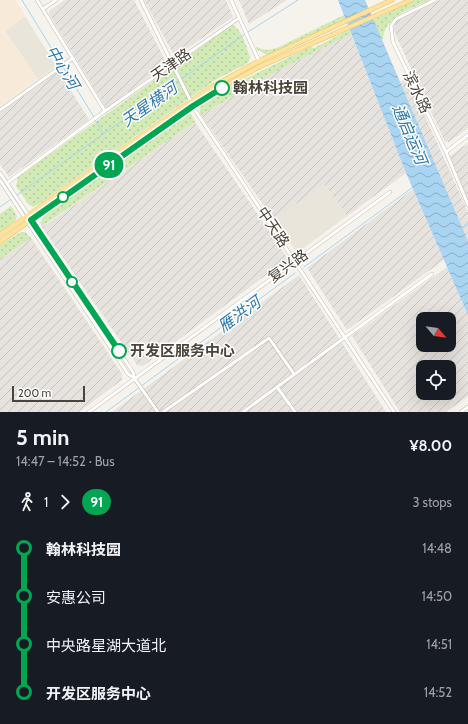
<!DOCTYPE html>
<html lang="en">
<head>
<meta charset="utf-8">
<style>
	body { margin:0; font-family:Cabin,"Noto Sans SC",sans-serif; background:#20242c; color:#f1f3f6; height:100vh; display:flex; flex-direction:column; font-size:15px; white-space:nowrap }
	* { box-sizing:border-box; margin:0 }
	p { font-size:13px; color:#9ea1a6 }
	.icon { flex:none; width:22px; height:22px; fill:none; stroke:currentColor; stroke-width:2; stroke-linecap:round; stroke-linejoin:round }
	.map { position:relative; height:412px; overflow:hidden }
	.details { display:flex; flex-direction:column; background:#171b24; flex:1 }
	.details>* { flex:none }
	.badge { padding:0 8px; border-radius:13px; font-size:14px; line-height:26px }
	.needle { width:26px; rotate:119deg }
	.fabs { position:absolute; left:416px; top:312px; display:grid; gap:8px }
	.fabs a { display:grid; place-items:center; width:40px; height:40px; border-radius:8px; background:#171b24; box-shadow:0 4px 16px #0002; font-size:20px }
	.scale { position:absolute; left:12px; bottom:10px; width:73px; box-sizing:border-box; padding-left:4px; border:2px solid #4b4439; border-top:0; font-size:11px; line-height:14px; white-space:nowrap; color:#4b4439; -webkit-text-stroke:3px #fff; paint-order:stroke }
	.map>.badge { position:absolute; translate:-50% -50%; box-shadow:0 0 0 2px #fff }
	.legs { display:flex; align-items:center; gap:6px; height:44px; padding:0 16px; font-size:13px }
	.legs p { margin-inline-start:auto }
	.headline { display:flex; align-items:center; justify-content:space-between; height:68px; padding:0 16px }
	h1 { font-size:22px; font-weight:800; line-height:30px }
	ul { padding:0 16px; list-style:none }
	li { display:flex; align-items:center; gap:14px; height:48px; font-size:15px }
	li i { display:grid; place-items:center; width:6px; height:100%; margin:0 5px; background:currentColor }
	li i::after { content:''; width:10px; height:10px; margin:-5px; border:3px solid; border-radius:50%; background:#171b24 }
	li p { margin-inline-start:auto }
	li:first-child i { background:linear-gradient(#0000 50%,currentColor 0) }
	li:last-child i { background:linear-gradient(currentColor 50%,#0000 0) }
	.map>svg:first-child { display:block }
</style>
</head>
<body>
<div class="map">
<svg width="468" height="412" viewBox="0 0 468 412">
	<defs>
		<pattern id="industrial-furrows" width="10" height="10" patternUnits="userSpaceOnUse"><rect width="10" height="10" fill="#e6e2dd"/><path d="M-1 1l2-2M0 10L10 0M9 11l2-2" fill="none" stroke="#c7c3be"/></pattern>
		<pattern id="grass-dots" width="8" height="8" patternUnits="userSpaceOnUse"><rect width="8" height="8" fill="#d2eab5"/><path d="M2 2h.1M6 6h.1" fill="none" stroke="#b6ca9c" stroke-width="1.8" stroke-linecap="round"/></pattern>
		<pattern id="water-waves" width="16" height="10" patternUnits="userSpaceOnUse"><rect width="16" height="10" fill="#a9d4f2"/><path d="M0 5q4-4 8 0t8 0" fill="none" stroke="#8caec5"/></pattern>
	</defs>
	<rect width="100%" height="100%" fill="#f6f3ec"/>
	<g fill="#eae5da">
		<polygon points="25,16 56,66 38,79 5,31"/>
		<polygon points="325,185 347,216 297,253 273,219"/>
	</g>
	<polygon fill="#f7ead8" points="0,0 16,0 25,16 5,32 38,79 0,106"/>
	<g fill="url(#industrial-furrows)" fill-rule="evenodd">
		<polygon points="65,0 134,0 166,62 165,65 106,108 49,14 49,11"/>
		<polygon points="144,0 226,0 233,17 175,57"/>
		<polygon points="239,0 287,0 249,24"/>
		<polygon points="440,0 468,0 468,128 449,142 445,142 393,29 397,21"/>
		<polygon points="351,34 406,173 347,216 325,185 273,219 201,115 271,74"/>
		<polygon points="59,71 89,120 9,177 0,164 0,113"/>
		<polygon points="408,78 468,212 468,241 400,82"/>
		<polygon points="195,122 288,259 143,366 137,365 42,227"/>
		<polygon points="468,143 468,201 450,156"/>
		<polygon points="413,189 444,260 347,330 307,268"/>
		<polygon points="31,238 122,374 122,380 79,412 0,412 0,259"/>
		<path d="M447 267 468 315V396L446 412H400L352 336ZM423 319H449V345H423ZM423 367H449V393H423Z"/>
		<polygon points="299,275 386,412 112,412"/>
	</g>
	<g fill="url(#grass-dots)">
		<path d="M415 0H429C407 12 386 13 382 42L373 20Z"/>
		<polygon points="344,15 346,19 267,55 256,49 256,47 266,50 277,48"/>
		<path d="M232 25C242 28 247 49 250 57L248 63 217 79 39 204 33 207 28 204 16 186 18 177Z"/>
		<path d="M349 30 351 34 271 74 201 115C194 102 216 94 225 89L226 90 237 83 310 47 314 48Z"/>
		<polygon points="186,114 191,114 195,122 42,226 40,223 45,214"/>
		<polygon points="11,206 17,216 16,220 0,233 0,214"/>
		<polygon points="21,232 25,232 31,238 0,259 0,245"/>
	</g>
	<polygon fill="url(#water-waves)" points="338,0 365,0 468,241 468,315 406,173"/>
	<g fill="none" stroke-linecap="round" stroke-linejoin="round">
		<g stroke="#a9d4f2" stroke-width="1">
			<polyline points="22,0 61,64"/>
			<polyline points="248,32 298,0"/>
			<polyline points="63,67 94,117"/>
			<polyline points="95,120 103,133"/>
			<polyline points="0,207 245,34"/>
			<polyline points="462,229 468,224"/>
			<polyline points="304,267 413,187"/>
			<polyline points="106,412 295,273"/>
		</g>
		<g stroke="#c2bbae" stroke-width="4">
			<g id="minor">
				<polyline points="37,0 105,111"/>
				<polyline points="141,0 195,110 394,412"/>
				<polyline points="231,0 259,61"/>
				<polyline points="435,0 396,19 391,26 393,42 446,152 468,205"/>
				<polyline points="43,9 56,0"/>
				<polyline points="0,110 73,58"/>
				<polyline points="446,152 468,135"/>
				<polyline points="0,173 133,372 134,378"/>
				<polyline points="0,180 128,374 134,378 158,412"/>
				<polyline points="7,183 105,111 239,18"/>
				<polyline points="277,387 295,412"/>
				<polyline points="89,412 390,192"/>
				<polyline points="163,412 269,338 294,374"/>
				<polyline points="243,412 432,274"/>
				<polyline points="461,412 468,407"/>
			</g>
		</g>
		<g stroke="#e6c16a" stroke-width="5">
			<g id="major">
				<polyline points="0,235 210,88 259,61 392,0"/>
				<path d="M0 242C85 182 168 115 261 66L411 0"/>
			</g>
		</g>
		<use href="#minor" stroke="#fff" stroke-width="3"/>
		<use href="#major" stroke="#ffe39c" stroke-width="4"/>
	</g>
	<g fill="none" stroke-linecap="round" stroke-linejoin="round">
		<g stroke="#fff" stroke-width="9">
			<polyline id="line-1" points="119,351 31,220 193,106 222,88"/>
		</g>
		<use href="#line-1" stroke="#00a651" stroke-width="6"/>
	</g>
	<g fill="#fff" stroke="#00a651" stroke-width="2">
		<circle cx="222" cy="88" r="7"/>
		<circle cx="63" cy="197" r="5"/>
		<circle cx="72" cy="282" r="5"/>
		<circle cx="119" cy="351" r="7"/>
	</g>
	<g text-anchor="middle" stroke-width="3" stroke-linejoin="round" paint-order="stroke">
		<g font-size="15" fill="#4b4439" stroke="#fff">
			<text transform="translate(171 65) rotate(-35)" y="5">天津路</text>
			<text transform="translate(417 92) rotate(64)" y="5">滨水路</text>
			<text transform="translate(273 227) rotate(56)" y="5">中天路</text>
			<text transform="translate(288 266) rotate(-36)" y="5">复兴路</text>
		</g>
		<g font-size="15" font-weight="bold" fill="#4b4439" stroke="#fff" text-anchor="start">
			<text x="233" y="93">翰林科技园</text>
			<text x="130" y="356">开发区服务中心</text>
		</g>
		<g font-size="16" font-style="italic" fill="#2e7ab2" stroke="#fff">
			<text transform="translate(63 67) rotate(59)" y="6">中心河</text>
			<text transform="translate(149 104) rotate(-35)" y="6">天星横河</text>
			<text transform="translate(410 134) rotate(67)" y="6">通启运河</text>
			<text transform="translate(239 314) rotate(-36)" y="6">雁洪河</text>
		</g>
	</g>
</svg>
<div class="fabs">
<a><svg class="needle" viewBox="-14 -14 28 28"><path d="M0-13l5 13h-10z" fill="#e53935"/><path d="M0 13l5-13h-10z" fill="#9ea1a6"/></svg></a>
<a><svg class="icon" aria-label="locate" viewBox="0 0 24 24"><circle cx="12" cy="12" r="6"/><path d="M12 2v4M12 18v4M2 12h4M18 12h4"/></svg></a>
</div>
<div class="scale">200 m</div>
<b class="badge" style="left:109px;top:165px;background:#00a651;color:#fff">91</b>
</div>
<section class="details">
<div class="headline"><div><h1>5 min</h1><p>14:47 – 14:52 · Bus</p></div><b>¥8.00</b></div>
<div class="legs"><svg class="icon" aria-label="walk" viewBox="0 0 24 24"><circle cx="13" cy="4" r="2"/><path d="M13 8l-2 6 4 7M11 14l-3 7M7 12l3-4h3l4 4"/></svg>1<svg class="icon" aria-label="forward" viewBox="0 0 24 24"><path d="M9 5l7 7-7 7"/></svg><b class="badge" style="background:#00a651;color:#fff">91</b><p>3 stops</p></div>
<ul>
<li><i style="color:#00a651"></i><b>翰林科技园</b><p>14:48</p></li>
<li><i style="color:#00a651"></i><span>安惠公司</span><p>14:50</p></li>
<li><i style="color:#00a651"></i><span>中央路星湖大道北</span><p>14:51</p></li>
<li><i style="color:#00a651"></i><b>开发区服务中心</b><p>14:52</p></li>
</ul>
</section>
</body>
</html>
